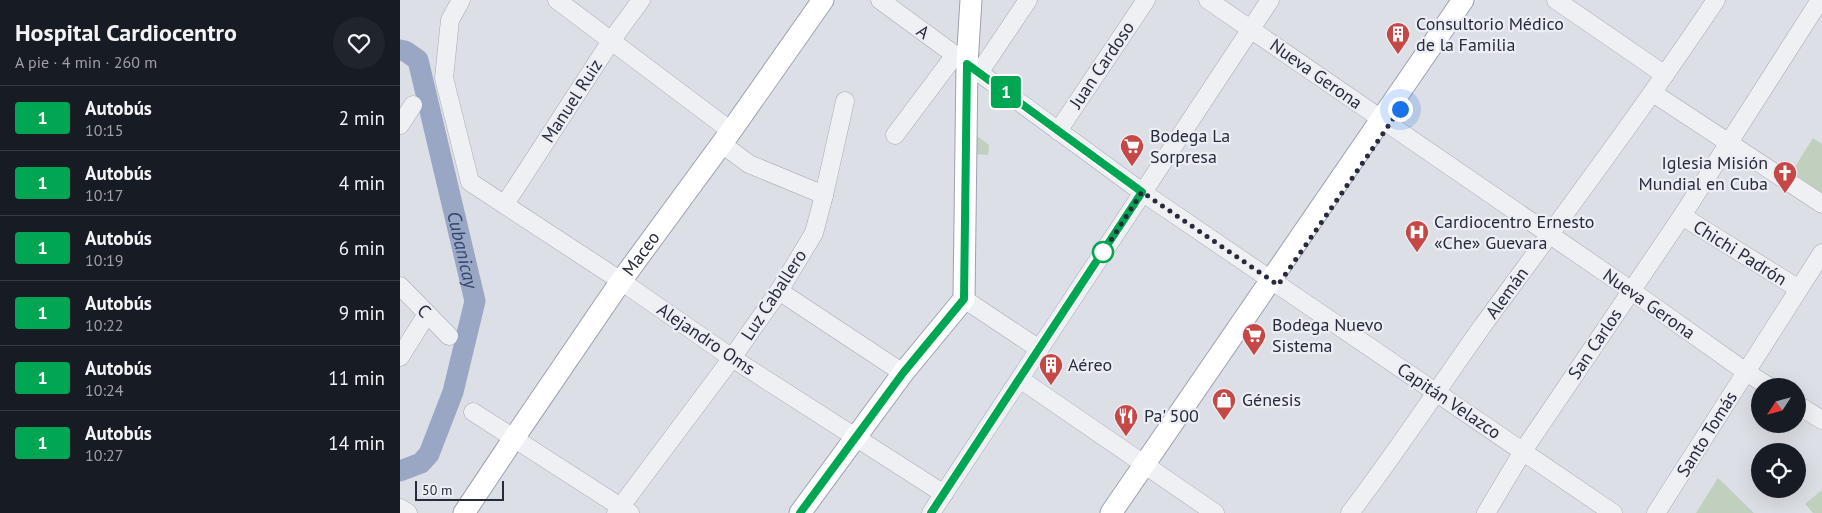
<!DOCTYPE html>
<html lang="es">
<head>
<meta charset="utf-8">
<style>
	body { margin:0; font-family:"PT Sans",sans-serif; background:#20242c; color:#f1f3f6; height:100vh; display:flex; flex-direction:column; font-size:19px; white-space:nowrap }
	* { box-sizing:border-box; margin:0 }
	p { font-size:16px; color:#9ea1a6 }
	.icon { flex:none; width:28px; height:28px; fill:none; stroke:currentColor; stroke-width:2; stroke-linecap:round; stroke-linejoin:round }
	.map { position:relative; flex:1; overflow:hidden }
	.drawer { display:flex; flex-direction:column; background:#171b24; width:400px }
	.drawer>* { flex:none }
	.badge { padding:0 10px; border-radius:4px; font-size:18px; line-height:32px }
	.needle { width:32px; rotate:234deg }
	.tools { position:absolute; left:1351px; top:378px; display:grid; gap:10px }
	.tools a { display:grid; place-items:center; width:55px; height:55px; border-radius:50%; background:#171b24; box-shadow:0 5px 20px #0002; font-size:25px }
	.scale { position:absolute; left:15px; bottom:12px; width:89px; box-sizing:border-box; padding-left:5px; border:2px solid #272b3b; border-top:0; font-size:14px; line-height:18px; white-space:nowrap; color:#272b3b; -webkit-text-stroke:4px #eceef4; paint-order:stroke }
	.you { position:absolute; width:25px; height:25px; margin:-12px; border:4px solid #fff; border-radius:50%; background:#1a73e8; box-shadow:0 0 0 8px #1a73e833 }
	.map>.badge { position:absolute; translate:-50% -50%; box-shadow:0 0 0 2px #fff }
	.round { display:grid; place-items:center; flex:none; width:52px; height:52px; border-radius:26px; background:#20242c }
	.head { display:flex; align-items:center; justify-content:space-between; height:85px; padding:0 15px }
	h1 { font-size:24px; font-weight:700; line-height:38px }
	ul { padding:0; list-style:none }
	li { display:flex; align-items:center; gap:15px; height:65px; padding:0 15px; border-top:1px solid #363941 }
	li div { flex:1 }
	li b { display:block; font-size:19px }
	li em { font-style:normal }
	li .badge { min-width:55px; font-weight:700; text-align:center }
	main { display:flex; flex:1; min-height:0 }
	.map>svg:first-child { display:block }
</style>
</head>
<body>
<main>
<section class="drawer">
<div class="head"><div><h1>Hospital Cardiocentro</h1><p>A pie · 4 min · 260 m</p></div><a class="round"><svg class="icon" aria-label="heart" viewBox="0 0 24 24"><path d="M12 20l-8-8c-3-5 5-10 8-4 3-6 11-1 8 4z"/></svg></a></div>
<ul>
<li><span class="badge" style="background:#00a651;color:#fff">1</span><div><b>Autobús</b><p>10:15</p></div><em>2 min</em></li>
<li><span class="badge" style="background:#00a651;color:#fff">1</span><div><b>Autobús</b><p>10:17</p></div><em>4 min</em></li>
<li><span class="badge" style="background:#00a651;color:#fff">1</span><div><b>Autobús</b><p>10:19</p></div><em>6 min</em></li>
<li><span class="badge" style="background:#00a651;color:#fff">1</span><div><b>Autobús</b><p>10:22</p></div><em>9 min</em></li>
<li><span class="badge" style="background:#00a651;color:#fff">1</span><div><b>Autobús</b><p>10:24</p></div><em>11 min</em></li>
<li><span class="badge" style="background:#00a651;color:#fff">1</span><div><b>Autobús</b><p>10:27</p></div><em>14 min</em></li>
</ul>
</section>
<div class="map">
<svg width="1422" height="513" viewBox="0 0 1422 513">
	<rect width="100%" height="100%" fill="#dddfe6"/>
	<g fill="#c0cfbe">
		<polygon points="577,136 589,145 588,155 575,154"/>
		<polygon points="1413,138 1422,144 1422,193 1391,173"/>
		<polygon points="1318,478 1354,513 1296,513"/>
		<polygon points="1422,490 1422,513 1413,513 1405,504"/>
	</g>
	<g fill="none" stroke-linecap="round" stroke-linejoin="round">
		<path stroke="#99a7c5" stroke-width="21" id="s1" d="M0 50 5 51 18 60 75 301 53 392 29 454 21 463 0 471"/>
		<g stroke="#a6a9b3" stroke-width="19">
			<g id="minor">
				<polyline points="61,0 50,20 44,78 70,182 221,281 332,358 544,494"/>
				<polyline points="157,0 331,131"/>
				<polyline points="480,0 742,192 1213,513"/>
				<polyline points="808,0 1232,291 1346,372 1368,386"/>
				<polyline points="1156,0 1265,75"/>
				<polyline points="579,73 628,0"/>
				<polyline points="1253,93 1422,204"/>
				<polyline points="0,125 13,105"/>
				<polyline points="658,131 746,0"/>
				<polyline points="495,135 555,55"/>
				<polyline points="322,144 349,164 424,195"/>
				<polyline points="105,204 211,41 241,0"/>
				<polyline points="1282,216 1399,289"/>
				<polyline points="0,286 49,336"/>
				<polyline points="379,291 503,373"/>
				<polyline points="564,299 639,349"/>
				<polyline points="0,357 27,314"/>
				<polyline points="620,379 815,513"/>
				<polyline points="1398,405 1422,420"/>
				<polyline points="73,412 230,513"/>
				<polyline points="0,508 8,513"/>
				<polyline points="216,513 332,358 379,291 414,233 424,195 445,101"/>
				<polyline points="531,513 870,0"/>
				<path d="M950 513C996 453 1037 390 1081 328 1160 220 1241 112 1316 0"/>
				<polyline points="1086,513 1123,451 1282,216 1420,0"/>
				<polyline points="1256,513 1422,253"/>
			</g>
		</g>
		<g stroke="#9da1b1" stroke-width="23">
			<g id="major">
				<path id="s2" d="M64 513 114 438 221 281 331 131 423 0"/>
				<polyline points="400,513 503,373 564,299 567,64 571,0"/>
				<polyline points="711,513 1063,0"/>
			</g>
		</g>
		<use href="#minor" stroke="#eff0f4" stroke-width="18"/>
		<use href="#major" stroke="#fff" stroke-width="21"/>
	</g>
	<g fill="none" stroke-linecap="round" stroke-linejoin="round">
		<g stroke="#fff" stroke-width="11">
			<polyline id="line" points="400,513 503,373 564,299 567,64 742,192 531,513"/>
		</g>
		<use href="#line" stroke="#00a651" stroke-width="8"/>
		<polyline stroke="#272b3b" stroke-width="5" stroke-dasharray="0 9" points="703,252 700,257 742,192 878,285 1000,109"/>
	</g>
	<defs>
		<g id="building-pin" transform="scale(1.25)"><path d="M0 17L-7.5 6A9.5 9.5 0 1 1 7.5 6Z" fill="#c64846" stroke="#eceef4"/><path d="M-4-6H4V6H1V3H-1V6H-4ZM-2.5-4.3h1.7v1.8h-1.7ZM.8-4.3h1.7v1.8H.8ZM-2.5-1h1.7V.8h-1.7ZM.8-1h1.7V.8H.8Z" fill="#fff"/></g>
		<g id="supermarket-pin" transform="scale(1.25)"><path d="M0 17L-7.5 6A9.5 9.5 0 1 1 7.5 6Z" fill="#c64846" stroke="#eceef4"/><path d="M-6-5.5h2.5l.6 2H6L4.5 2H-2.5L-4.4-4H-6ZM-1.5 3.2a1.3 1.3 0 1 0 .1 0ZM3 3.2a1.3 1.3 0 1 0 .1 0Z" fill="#fff"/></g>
		<g id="church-pin" transform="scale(1.25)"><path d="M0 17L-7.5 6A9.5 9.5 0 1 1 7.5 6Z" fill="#c64846" stroke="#eceef4"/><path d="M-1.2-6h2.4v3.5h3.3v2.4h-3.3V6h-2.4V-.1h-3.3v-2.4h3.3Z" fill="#fff"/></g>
		<g id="hospital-pin" transform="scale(1.25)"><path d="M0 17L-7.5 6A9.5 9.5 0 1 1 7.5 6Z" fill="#c64846" stroke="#eceef4"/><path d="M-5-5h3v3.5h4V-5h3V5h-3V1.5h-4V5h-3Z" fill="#fff"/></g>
		<g id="shop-pin" transform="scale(1.25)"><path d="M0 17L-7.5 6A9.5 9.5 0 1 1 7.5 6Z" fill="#c64846" stroke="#eceef4"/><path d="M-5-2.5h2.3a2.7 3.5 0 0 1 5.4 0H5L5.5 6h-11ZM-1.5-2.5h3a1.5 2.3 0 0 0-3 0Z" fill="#fff"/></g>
		<g id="restaurant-pin" transform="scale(1.25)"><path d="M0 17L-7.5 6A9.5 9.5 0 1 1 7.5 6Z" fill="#c64846" stroke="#eceef4"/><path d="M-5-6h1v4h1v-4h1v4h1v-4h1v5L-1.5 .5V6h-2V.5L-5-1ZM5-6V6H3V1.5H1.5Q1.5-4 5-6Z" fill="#fff"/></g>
	</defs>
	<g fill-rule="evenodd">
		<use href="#building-pin" x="998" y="34"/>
		<use href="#supermarket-pin" x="732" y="146"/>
		<use href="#church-pin" x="1385" y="173"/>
		<use href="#hospital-pin" x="1017" y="232"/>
		<use href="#supermarket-pin" x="854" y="335"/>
		<use href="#building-pin" x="651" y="365"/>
		<use href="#shop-pin" x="824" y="400"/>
		<use href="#restaurant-pin" x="726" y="416"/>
	</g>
	<circle fill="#fff" stroke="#00a651" stroke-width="2.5" cx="703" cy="252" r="10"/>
	<g text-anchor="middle" stroke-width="4.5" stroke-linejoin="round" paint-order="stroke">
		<g font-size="18" fill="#272b3b" stroke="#eceef4" text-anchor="start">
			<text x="1016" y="30">Consultorio Médico<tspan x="1016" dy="21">de la Familia</tspan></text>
			<text x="750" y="142">Bodega La<tspan x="750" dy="21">Sorpresa</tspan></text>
			<text x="1368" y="169" text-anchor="end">Iglesia Misión<tspan x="1368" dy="21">Mundial en Cuba</tspan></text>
			<text x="1034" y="228">Cardiocentro Ernesto<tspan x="1034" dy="21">«Che» Guevara</tspan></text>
			<text x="872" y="331">Bodega Nuevo<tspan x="872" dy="21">Sistema</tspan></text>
			<text x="668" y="371">Aéreo</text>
			<text x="842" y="406">Génesis</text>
			<text x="744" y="422">Pa' 500</text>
		</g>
		<g font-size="18" fill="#272b3b" stroke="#eceef4">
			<text transform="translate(523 32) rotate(36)" y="6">A</text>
			<text transform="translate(702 65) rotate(-56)" y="6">Juan Cardoso</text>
			<text transform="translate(916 74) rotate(35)" y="6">Nueva Gerona</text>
			<text transform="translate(172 101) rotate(-57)" y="6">Manuel Ruiz</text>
			<text transform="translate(1340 253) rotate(32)" y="6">Chichi Padrón</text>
			<text dy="6" stroke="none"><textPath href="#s2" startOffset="314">Maceo</textPath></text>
			<text transform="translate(1107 293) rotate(-54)" y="6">Alemán</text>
			<text transform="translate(374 295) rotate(-57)" y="6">Luz Caballero</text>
			<text transform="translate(1249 304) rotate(35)" y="6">Nueva Gerona</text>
			<text transform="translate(24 311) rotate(46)" y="6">C</text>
			<text transform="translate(306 339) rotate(34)" y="6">Alejandro Oms</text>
			<text transform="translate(1195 344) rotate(-56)" y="6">San Carlos</text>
			<text transform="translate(1049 401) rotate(34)" y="6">Capitán Velazco</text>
			<text transform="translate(1307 434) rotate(-58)" y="6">Santo Tomás</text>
		</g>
		<g font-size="19" font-style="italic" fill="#33446d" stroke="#eceef4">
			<text dy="7" stroke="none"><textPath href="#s1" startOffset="216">Cubanicay</textPath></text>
		</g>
	</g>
</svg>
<div class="tools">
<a><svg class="needle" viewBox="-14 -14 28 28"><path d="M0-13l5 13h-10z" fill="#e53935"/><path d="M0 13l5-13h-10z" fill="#9ea1a6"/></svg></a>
<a><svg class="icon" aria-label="locate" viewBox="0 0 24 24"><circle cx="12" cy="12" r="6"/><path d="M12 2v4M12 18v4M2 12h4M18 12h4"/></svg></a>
</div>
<div class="scale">50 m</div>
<div class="you" style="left:1000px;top:109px"></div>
<b class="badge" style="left:606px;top:92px;background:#00a651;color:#fff">1</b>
</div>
</main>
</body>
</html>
